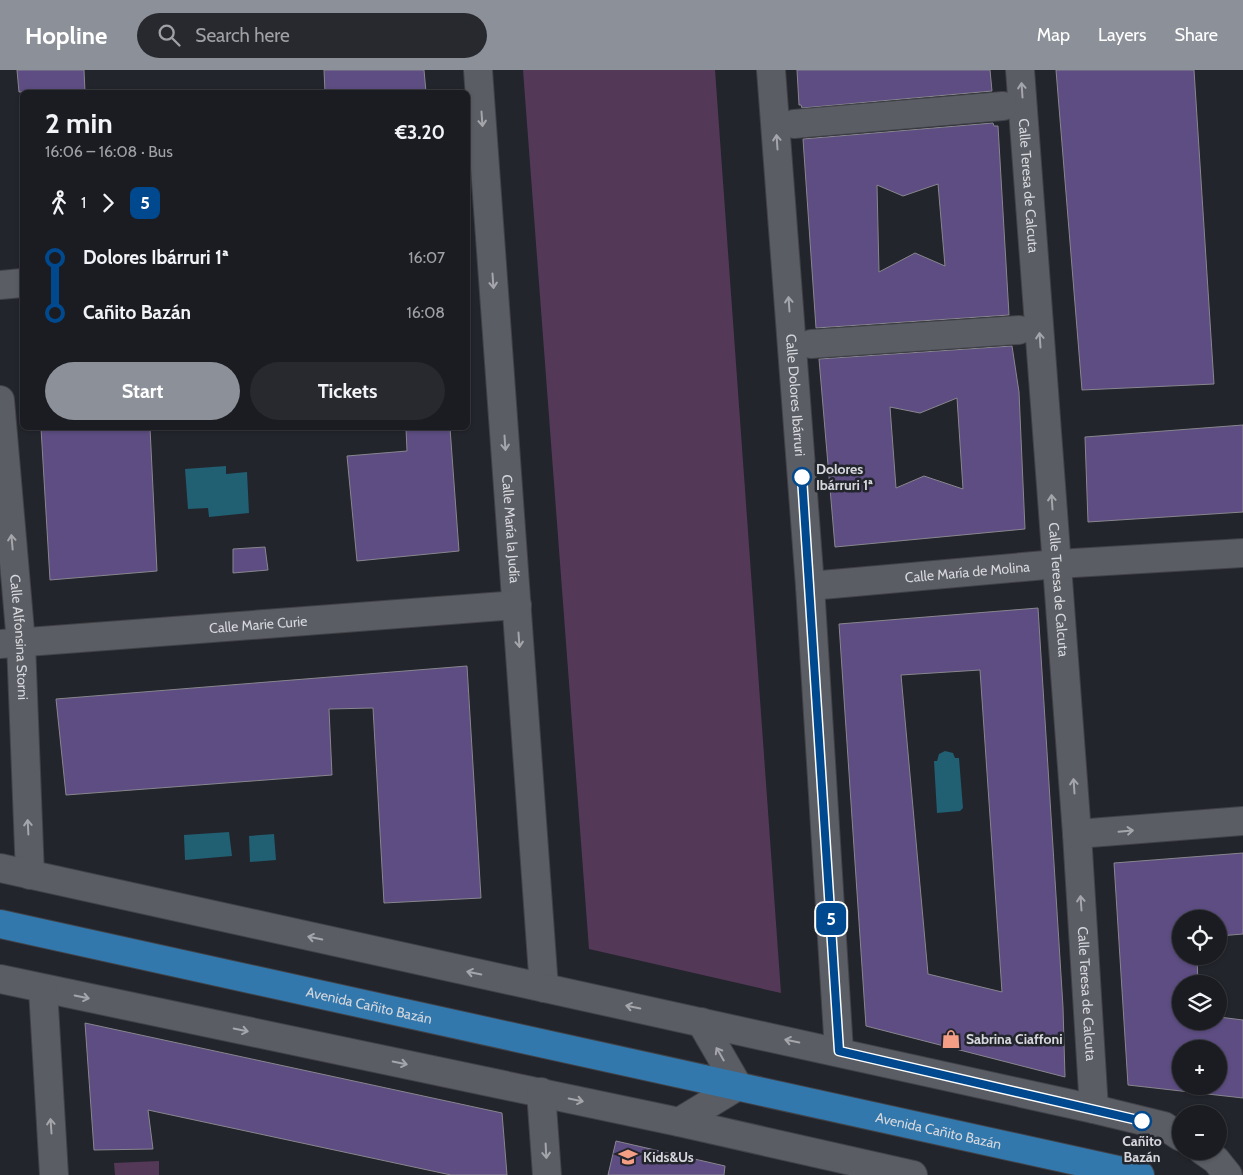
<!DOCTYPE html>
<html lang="en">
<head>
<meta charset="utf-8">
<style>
	body { margin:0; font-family:Cabin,sans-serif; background:#27292e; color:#f1f3f6; height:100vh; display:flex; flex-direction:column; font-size:19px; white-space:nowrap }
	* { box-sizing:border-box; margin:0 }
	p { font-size:16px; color:#9fa1a5 }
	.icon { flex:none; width:28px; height:28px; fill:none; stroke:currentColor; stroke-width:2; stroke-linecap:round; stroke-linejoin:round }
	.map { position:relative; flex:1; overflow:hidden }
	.side { position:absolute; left:20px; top:20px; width:450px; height:340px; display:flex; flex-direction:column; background:#1a1c21; border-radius:8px; box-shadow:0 1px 4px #0004,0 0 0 1px #383a3f }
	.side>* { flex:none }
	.badge { padding:0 10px; border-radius:8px; font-size:18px; line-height:32px }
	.fabs { position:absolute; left:1172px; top:840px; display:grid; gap:10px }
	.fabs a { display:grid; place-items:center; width:55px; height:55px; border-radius:50%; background:#1a1c21; box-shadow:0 1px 4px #0004,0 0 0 1px #383a3f; font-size:25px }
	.map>.badge { position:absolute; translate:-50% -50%; box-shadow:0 0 0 2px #fff }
	.legs { display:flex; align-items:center; gap:8px; height:55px; padding:0 25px; font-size:16px }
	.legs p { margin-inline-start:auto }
	.headline { display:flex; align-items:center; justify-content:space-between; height:85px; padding:0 25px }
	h1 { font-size:28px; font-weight:700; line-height:38px }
	.button { display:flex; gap:10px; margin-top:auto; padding:10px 25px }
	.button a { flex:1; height:58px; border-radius:30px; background:#8c9099; color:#fff; font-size:20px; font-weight:700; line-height:58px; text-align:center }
	.button a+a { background:#27292e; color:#f1f3f6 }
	ul { padding:0 25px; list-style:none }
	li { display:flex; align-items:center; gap:18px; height:55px; font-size:19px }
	li i { display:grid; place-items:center; width:8px; height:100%; margin:0 6px; background:currentColor }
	li i::after { content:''; width:12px; height:12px; margin:-6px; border:4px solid; border-radius:50%; background:#1a1c21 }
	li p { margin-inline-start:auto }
	li:first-child i { background:linear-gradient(#0000 50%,currentColor 0) }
	li:last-child i { background:linear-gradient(currentColor 50%,#0000 0) }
	header { display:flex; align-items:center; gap:30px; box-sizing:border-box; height:70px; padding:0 25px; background:#8c9099; color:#fff }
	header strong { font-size:24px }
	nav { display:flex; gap:28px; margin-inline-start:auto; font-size:18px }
	.search { width:350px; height:45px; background:#27292e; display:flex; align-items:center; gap:12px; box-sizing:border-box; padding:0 18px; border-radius:28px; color:#9fa1a5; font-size:19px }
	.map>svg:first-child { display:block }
</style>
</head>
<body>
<header>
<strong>Hopline</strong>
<div class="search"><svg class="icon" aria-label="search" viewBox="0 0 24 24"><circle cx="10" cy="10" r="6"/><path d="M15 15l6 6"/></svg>Search here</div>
<nav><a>Map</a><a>Layers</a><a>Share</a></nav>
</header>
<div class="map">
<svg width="1243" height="1105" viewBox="0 0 1243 1105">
	<rect width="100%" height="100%" fill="#23252c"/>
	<g fill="#533957">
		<polygon points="523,0 715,0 781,923 589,879"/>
		<polygon points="159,1091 159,1105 115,1105 114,1093"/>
	</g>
	<g fill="#215f72">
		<polygon points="226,396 226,404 247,402 249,443 209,447 208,438 188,439 185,399"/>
		<polygon points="945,681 953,683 955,688 959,688 963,738 960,741 937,743 934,691 937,691 939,684"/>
		<polygon points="229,762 232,786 185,790 184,765"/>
		<polygon points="274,764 276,790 250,792 249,766"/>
	</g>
	<g fill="#5d4d82" stroke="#88868e" fill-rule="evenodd">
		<polygon points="17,0 84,0 85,22 19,22"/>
		<polygon points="324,0 424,0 426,22 325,22"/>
		<polygon points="797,0 990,0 992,21 802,38 801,35 799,35"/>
		<polygon points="1056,0 1194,0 1214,314 1082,320"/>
		<path d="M993 53 994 56H998L1009 245 816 258 803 69ZM938 114 945 196 915 183 879 202 877 115 903 126Z"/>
		<path d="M1012 276 1019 322 1025 459 835 477 819 289ZM957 328 963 419 924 406 896 418 890 337 920 343Z"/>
		<polygon points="1243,355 1243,442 1088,452 1085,367"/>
		<polygon points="41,358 150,358 157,501 50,510"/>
		<polygon points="406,358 450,358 459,481 357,491 347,386 407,381"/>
		<polygon points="265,477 268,500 233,503 233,479"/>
		<path d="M1038 538 1063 937 1065 1007 866 956 839 554ZM980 600 1002 922 928 904 901 605Z"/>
		<polygon points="467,596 481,828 384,833 373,638 329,639 332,705 66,725 56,629"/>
		<path d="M1243 783V864L1219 866V849H1181V886H1197L1198 914H1181V951H1219V947L1243 950V1028L1128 1015 1114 793ZM1181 979H1219V1016H1181Z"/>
		<polygon points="85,953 502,1043 507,1105 451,1105 148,1040 153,1079 94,1080"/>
		<polygon points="616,1071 725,1096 724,1105 608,1105"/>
	</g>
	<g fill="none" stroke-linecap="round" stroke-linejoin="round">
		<g stroke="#414248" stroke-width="30">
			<g id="minor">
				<path id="s1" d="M478 0 544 918"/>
				<path id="s2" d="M771 0 810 516 839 981"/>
				<path id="s3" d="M1020 0 1077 764 1094 1039"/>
				<polyline points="794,54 1003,36"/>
				<polyline points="0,215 22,213"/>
				<polyline points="811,274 1019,260"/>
				<path id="s4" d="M0 330 21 573 30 805"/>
				<path id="s5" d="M810 516 1057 494 1243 483"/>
				<path id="s6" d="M0 574 517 535"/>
				<polyline points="1077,764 1243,751"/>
				<polyline points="0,798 1094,1039 1164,1056 1181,1067"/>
				<polyline points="0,909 679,1052 913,1105"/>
				<polyline points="43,919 54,1105"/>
				<polyline points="541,1022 547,1105"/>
				<polyline points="679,1052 738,1016 701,952"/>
				<polyline points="1203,1081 1216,1090 1228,1105"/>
			</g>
		</g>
		<g stroke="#414248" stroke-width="30">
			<g id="major">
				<path id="s7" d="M0 854 1140 1105"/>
			</g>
		</g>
		<use href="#minor" stroke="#5a5d64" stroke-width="28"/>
		<use href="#major" stroke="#3278ac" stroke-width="28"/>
	</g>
	<defs><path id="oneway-shaft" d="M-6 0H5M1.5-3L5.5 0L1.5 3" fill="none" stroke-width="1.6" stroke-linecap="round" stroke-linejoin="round" transform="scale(1.25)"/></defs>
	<g stroke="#a4a6ac">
		<use href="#oneway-shaft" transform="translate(1022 20) rotate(-94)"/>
		<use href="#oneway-shaft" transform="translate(482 49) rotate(86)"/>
		<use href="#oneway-shaft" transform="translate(777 72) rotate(-94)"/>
		<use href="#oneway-shaft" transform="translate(493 211) rotate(86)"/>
		<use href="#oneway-shaft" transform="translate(789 234) rotate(-94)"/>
		<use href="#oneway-shaft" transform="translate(1040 270) rotate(-94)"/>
		<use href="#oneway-shaft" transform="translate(505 373) rotate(86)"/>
		<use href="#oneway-shaft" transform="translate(1052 432) rotate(-94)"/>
		<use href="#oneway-shaft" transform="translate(12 472) rotate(-95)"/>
		<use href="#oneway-shaft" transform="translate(519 570) rotate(86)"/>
		<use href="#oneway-shaft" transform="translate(1074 716) rotate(-94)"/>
		<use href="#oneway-shaft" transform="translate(28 757) rotate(-93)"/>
		<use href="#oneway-shaft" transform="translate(1126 761) rotate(-5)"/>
		<use href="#oneway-shaft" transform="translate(1081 833) rotate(-94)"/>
		<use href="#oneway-shaft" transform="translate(315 868) rotate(-168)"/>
		<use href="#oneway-shaft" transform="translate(474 903) rotate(-168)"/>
		<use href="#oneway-shaft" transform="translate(82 927) rotate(12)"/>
		<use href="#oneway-shaft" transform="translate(633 937) rotate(-168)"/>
		<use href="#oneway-shaft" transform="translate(241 960) rotate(12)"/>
		<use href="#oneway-shaft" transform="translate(792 971) rotate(-168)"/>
		<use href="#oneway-shaft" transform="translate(720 984) rotate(-120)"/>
		<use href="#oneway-shaft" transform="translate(400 993) rotate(12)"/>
		<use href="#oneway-shaft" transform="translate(576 1030) rotate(12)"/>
		<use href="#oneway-shaft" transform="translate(51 1056) rotate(-94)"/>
		<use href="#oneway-shaft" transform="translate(546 1081) rotate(87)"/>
	</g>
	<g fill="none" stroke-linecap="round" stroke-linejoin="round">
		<g stroke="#fff" stroke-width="11">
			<polyline id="line-1" points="802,407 839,981 1142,1051"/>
		</g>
		<use href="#line-1" stroke="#00498f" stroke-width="8"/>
	</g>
	<defs>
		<g id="shop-bare" transform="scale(1.5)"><path d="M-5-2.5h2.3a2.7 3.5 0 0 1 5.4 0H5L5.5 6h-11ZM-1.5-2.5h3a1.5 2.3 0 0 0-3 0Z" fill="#f49e86" stroke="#23252c" stroke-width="2.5" paint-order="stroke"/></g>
		<g id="school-bare" transform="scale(1.5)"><path d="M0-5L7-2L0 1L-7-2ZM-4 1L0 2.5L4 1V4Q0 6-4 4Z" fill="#f49e86" stroke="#23252c" stroke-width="2.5" paint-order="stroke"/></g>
	</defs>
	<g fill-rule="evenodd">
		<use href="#shop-bare" x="951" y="969"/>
		<use href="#school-bare" x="628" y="1087"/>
	</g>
	<g fill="#fff" stroke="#00498f" stroke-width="2.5">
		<circle cx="802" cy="407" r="9"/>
		<circle cx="1142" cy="1051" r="9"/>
	</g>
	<g text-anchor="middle" stroke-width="5" stroke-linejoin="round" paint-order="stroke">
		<g font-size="14" fill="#d6d7dc" stroke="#23252c">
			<text dy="5" stroke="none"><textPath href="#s3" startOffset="116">Calle Teresa de Calcuta</textPath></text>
			<text dy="5" stroke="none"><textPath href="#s2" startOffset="326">Calle Dolores Ibárruri</textPath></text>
			<text dy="5" stroke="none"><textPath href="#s1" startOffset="460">Calle María la Judía</textPath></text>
			<text dy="5" stroke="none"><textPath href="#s5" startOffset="158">Calle María de Molina</textPath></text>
			<text dy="5" stroke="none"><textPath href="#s3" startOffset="521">Calle Teresa de Calcuta</textPath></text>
			<text dy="5" stroke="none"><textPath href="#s6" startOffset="259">Calle Marie Curie</textPath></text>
			<text dy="5" stroke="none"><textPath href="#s4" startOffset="238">Calle Alfonsina Storni</textPath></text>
			<text dy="5" stroke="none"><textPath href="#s3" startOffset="926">Calle Teresa de Calcuta</textPath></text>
			<text dy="5" stroke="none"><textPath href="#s7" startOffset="378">Avenida Cañito Bazán</textPath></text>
			<text dy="5" stroke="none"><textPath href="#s7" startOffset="961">Avenida Cañito Bazán</textPath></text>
		</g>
		<g font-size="14" font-weight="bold" fill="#d6d7dc" stroke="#23252c" text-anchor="start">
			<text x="816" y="404">Dolores<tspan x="816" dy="16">Ibárruri 1ª</tspan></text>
			<text x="1142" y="1076" text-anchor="middle">Cañito<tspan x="1142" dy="16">Bazán</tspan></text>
		</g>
		<g font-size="14" font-weight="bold" fill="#d6d7dc" stroke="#23252c" text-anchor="start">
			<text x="966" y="974">Sabrina Ciaffoni</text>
			<text x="643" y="1092">Kids&amp;Us</text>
		</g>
	</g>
</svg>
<div class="fabs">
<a><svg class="icon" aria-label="locate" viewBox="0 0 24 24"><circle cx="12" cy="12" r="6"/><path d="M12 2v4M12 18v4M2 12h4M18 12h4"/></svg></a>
<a><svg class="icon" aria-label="layers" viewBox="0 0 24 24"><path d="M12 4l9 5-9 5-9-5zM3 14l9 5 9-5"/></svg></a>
<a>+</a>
<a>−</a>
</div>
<b class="badge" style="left:831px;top:849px;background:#00498f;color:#fff">5</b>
<section class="side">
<div class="headline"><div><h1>2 min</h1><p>16:06 – 16:08 · Bus</p></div><b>€3.20</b></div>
<div class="legs"><svg class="icon" aria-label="walk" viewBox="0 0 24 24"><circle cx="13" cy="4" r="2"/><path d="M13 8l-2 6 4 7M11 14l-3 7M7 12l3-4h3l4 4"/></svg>1<svg class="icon" aria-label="forward" viewBox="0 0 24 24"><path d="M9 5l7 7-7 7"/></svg><b class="badge" style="background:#00498f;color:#fff">5</b></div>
<ul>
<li><i style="color:#00498f"></i><b>Dolores Ibárruri 1ª</b><p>16:07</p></li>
<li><i style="color:#00498f"></i><b>Cañito Bazán</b><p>16:08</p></li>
</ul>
<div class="button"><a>Start</a><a>Tickets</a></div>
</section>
</div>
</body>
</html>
